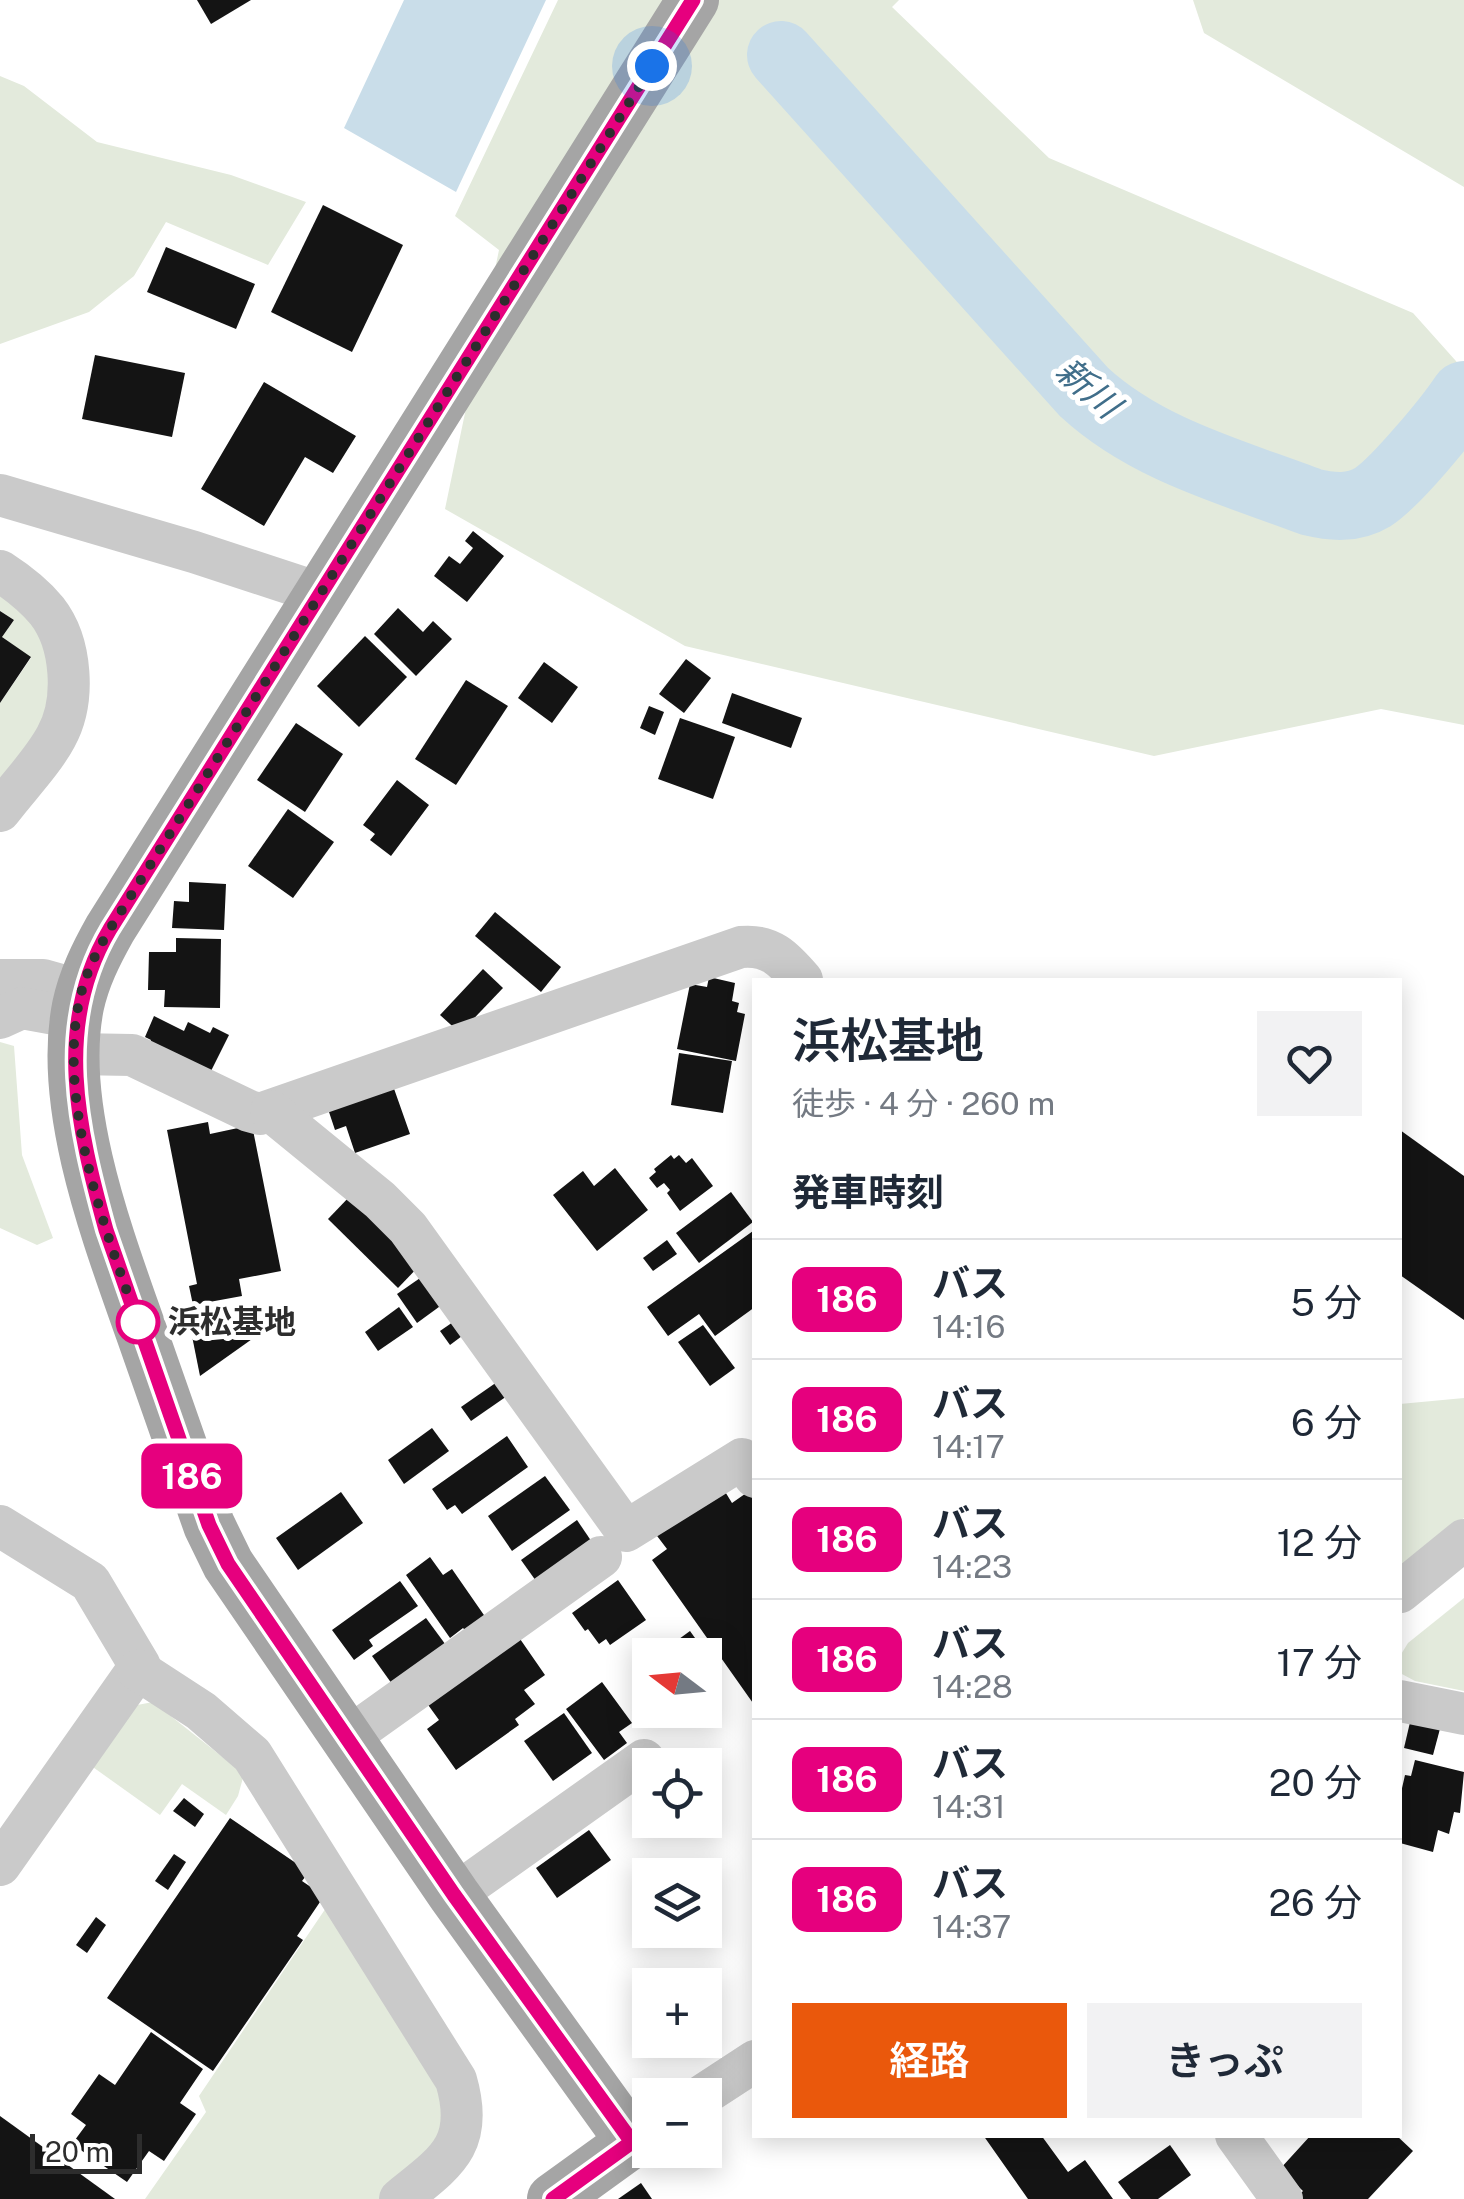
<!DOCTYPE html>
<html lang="ja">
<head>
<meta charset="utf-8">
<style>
	body { margin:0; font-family:"Public Sans","Noto Sans JP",sans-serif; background:#f2f2f3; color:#1f2937; height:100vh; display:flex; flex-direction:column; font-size:38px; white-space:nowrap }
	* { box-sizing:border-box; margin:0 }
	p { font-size:32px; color:#747a83 }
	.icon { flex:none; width:55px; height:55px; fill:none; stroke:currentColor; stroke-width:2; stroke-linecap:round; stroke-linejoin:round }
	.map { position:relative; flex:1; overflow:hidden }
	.details { position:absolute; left:752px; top:978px; width:650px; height:1160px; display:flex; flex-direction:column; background:#fff; border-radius:0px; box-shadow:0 5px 25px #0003 }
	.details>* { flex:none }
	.badge { padding:0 20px; border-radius:15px; font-size:35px; line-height:65px }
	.needle { width:65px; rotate:286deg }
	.buttons { position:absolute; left:632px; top:1638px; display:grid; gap:20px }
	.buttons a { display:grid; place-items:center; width:90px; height:90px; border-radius:0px; background:#fff; box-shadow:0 5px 25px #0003; font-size:50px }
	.scale { position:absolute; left:30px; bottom:25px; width:112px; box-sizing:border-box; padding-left:10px; border:5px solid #2d2d2d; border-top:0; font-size:28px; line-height:35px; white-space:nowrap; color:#2d2d2d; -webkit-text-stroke:8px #fff; paint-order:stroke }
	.you { position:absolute; width:50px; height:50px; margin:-25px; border:8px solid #fff; border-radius:50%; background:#1a73e8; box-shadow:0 0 0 15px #1a73e833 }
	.map>.badge { position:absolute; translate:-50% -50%; box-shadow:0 0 0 5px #fff }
	h2 { padding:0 40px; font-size:38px; line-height:90px }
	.round { display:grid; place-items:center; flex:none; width:105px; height:105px; border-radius:0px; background:#f2f2f3 }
	.summary { display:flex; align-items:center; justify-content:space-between; height:170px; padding:0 40px }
	h1 { font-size:48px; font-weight:600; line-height:75px }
	.cta { display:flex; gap:20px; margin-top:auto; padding:20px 40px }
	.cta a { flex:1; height:115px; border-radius:0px; background:#ea580c; color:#fff; font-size:40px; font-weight:600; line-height:115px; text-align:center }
	.cta a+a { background:#f2f2f3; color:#1f2937 }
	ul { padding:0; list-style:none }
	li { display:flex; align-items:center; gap:30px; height:120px; padding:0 40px; border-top:2px solid #e0e1e3 }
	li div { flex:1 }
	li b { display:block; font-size:38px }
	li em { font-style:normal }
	li .badge { min-width:110px; font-weight:700; text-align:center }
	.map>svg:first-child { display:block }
</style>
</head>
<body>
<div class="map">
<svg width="1464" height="2199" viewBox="0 0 1464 2199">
	<rect width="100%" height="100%" fill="#fff"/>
	<g fill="#e3eadc">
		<polygon points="558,0 899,0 892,7 1049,158 1413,313 1464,370 1464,725 1381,709 1154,756 685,646 445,509 499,250 455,216"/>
		<polygon points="1193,0 1464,0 1464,187 1204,33"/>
		<polygon points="0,76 24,86 97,142 231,175 306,202 268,265 166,222 134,276 89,312 0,344"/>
		<polygon points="0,589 33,621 55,676 40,731 0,782 0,703 31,658 2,637 14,620 0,611"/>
		<polygon points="0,1042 14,1046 22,1155 53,1238 37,1245 0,1228"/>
		<polygon points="1464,1398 1464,1518 1400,1573 1400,1404"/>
		<polygon points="1464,1598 1464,1691 1415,1681 1400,1673 1400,1656 1408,1643"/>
		<polygon points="153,1702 244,1774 238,1796 226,1815 182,1784 160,1815 90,1765 132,1706"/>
		<polygon points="334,1896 446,2086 449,2132 384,2199 145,2199 206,2112 199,2096"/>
	</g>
	<polygon fill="#c9dde9" points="404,0 546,0 456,192 344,128"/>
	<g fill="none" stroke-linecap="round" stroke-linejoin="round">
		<path stroke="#c9dde9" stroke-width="68" d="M781 55 1084 392C1147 450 1232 472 1311 502 1332 507 1353 509 1373 497 1396 482 1448 419 1464 395"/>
	</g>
	<g fill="#141414">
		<polygon points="197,0 251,0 211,24"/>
		<polygon points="323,205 403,245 352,352 271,312"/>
		<polygon points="166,247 255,284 236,329 147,292"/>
		<polygon points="95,355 185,373 172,437 82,419"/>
		<polygon points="264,382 356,436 333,473 305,457 264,526 201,489"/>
		<polygon points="473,531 504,556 467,602 434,576 449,556 460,564 473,548 465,541"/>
		<polygon points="398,608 423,632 433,621 452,639 416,676 374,634"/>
		<polygon points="0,611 14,620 2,637 31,657 0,703"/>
		<polygon points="365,636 407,677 359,727 317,686"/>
		<polygon points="686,659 711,678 684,713 659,694"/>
		<polygon points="544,662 578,687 552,723 518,698"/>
		<polygon points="466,680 508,706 456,785 415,759"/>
		<polygon points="732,693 802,718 791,748 722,723"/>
		<polygon points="649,706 664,712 655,735 640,728"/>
		<polygon points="680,718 735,737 713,799 658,779"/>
		<polygon points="296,723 343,754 305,812 257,780"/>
		<polygon points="397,780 429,805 391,856 370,840 375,834 363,825"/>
		<polygon points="288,809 334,842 293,898 248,866"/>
		<polygon points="189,882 226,884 224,930 172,928 174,901 189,902"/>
		<polygon points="495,912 561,967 541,992 475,936"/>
		<polygon points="176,938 221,939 220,1008 164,1007 165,990 148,990 149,952 176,952"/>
		<polygon points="483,969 503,988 460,1033 440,1015"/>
		<polygon points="709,977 735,983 732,1001 739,1003 737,1012 745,1014 736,1061 677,1049 690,984 707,987"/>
		<polygon points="154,1016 184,1031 188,1022 210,1033 213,1027 229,1035 207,1079 147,1050 151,1040 145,1037"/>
		<polygon points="679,1053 732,1061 723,1113 671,1105"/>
		<polygon points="392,1083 410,1134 355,1153 346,1126 335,1130 327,1106"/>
		<polygon points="208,1122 210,1134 252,1125 281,1271 239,1279 242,1296 193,1305 189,1286 197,1284 167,1130"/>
		<polygon points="1400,1130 1464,1176 1464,1320 1400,1275"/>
		<polygon points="671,1155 674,1159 679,1155 686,1163 692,1158 713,1186 680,1211 667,1193 670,1190 664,1183 657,1188 649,1178 656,1172 654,1169"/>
		<polygon points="615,1168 648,1210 597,1251 553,1195 583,1171 594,1186"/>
		<polygon points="731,1192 753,1222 699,1263 676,1233"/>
		<polygon points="352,1194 422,1263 398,1288 328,1219"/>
		<polygon points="753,1231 755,1307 715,1336 699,1314 668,1336 647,1307"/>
		<polygon points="667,1240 677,1254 653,1271 643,1258"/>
		<polygon points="423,1276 443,1304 417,1323 397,1294"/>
		<polygon points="238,1304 259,1334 200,1376 192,1336"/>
		<polygon points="399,1307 413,1327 378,1351 365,1332"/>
		<polygon points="453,1322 462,1336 450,1345 440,1331"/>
		<polygon points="703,1325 735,1368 710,1386 678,1342"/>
		<polygon points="497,1382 507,1396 471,1421 461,1407"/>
		<polygon points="432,1428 449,1451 404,1484 388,1460"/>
		<polygon points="507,1436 528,1467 462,1514 455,1505 447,1510 432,1489"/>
		<polygon points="545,1476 570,1510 512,1551 488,1516"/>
		<polygon points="721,1485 732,1503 752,1489 755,1493 755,1706 652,1560 667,1549 651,1528"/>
		<polygon points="341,1492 363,1523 298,1570 276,1538"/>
		<polygon points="577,1520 596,1548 541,1588 521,1560"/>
		<polygon points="430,1557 443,1575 452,1569 486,1618 467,1632 463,1628 450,1638 406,1575"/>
		<polygon points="618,1580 646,1620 610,1645 606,1639 599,1644 588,1629 585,1631 572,1613"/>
		<polygon points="400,1581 418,1606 369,1640 373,1646 354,1660 332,1630"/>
		<polygon points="426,1618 451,1652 397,1691 372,1656"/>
		<polygon points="690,1631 718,1670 705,1679 705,1655 657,1655"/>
		<polygon points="518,1636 545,1675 524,1690 535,1704 515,1719 519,1725 456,1770 427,1729 439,1720 426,1702"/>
		<polygon points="602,1682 632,1723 619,1732 627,1743 604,1760 566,1709"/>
		<polygon points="564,1713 592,1753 553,1781 524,1741"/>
		<polygon points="1411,1718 1441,1725 1433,1755 1404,1748"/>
		<polygon points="1415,1760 1464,1772 1460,1813 1454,1812 1449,1834 1438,1830 1433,1852 1400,1843 1400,1797 1405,1775 1411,1776"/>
		<polygon points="184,1798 204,1814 195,1827 173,1811"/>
		<polygon points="230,1818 309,1872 302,1881 324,1896 297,1936 303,1940 213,2071 107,1998"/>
		<polygon points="589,1830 611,1860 557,1898 536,1868"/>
		<polygon points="174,1854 186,1862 168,1890 155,1881"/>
		<polygon points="96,1917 106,1925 87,1953 76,1945"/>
		<polygon points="151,2032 203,2069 180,2103 196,2114 164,2161 149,2151 127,2182 72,2144 86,2125 71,2114 99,2074 115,2085"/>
		<polygon points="0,2116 115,2199 0,2199"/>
		<polygon points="983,2135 1041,2135 1068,2172 1085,2160 1113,2199 1028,2199"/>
		<polygon points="1311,2135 1396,2135 1413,2151 1368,2199 1299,2199 1297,2197 1303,2191 1280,2169"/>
		<polygon points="1170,2145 1191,2175 1158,2199 1131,2199 1118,2182"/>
		<polygon points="641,2183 652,2199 618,2199"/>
	</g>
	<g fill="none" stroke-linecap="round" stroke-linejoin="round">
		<g stroke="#cacaca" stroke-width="42">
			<polyline points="0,495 194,552 322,594"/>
			<path d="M0 571C17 582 34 595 47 611 72 643 76 701 56 737 42 763 18 787 0 811"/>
			<polyline points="0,980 43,980 82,991"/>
			<polyline points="0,1018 22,1008 77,1018"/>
			<path d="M75 1054 132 1055 249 1111 260 1114 741 947C770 944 784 959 802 980"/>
			<polyline points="271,1111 380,1200 408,1228 626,1531 742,1459 755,1477"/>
			<polyline points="0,1526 90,1582 140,1666 0,1865"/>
			<polyline points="1400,1592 1464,1540"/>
			<path d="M138 1670 201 1711 252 1755 456 2080C475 2145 446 2162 400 2199"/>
			<polyline points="1400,1701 1464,1714"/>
			<polyline points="346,1739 601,1557"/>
			<polyline points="454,1895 644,1760"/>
			<polyline points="703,2095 755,2061"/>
			<polyline points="1236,2135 1282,2199"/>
		</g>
		<path stroke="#a5a5a5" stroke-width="52" d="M553 2199 632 2142 454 1895 228 1564 209 1525C187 1461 164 1396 141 1331 108 1237 58 1107 78 1006 84 978 96 954 110 929L693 0"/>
	</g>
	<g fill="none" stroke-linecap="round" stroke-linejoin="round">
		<g stroke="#fff" stroke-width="22">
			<path id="line" d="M553 2199 632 2142 454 1895 228 1564 209 1525 106 1230C78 1128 53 1025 110 929L693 0"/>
		</g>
		<use href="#line" stroke="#e6007e" stroke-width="15"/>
		<path stroke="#2d2d2d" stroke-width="10" stroke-dasharray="0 18" d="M138 1322 141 1331C107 1235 59 1110 78 1007 83 979 95 954 110 929L652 66"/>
	</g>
	<circle fill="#fff" stroke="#e6007e" stroke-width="5" cx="138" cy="1322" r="20"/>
	<g text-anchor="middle" stroke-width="10" stroke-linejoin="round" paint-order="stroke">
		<g font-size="32" font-weight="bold" fill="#2d2d2d" stroke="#fff" text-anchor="start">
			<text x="168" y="1333">浜松基地</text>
		</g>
		<g font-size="35" font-style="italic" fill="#406e8a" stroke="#fff">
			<text transform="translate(1088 388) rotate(41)" y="12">新川</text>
		</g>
	</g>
</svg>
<div class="buttons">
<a><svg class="needle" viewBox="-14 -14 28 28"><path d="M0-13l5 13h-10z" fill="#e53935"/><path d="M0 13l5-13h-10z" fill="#747a83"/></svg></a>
<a><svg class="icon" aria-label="locate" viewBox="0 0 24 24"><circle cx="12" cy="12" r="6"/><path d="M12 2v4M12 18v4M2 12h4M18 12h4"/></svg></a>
<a><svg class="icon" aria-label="layers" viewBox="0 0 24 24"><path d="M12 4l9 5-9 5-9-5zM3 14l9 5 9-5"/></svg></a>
<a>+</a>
<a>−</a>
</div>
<div class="scale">20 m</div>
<div class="you" style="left:652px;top:66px"></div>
<b class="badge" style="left:192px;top:1476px;background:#e6007e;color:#fff">186</b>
<section class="details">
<div class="summary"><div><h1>浜松基地</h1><p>徒歩 · 4 分 · 260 m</p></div><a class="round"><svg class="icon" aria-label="heart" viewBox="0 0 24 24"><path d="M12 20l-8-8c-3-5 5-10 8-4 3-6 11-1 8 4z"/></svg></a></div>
<h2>発車時刻</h2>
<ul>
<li><span class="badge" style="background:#e6007e;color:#fff">186</span><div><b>バス</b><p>14:16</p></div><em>5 分</em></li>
<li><span class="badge" style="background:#e6007e;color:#fff">186</span><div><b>バス</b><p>14:17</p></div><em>6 分</em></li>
<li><span class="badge" style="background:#e6007e;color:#fff">186</span><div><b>バス</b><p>14:23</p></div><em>12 分</em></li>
<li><span class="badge" style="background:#e6007e;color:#fff">186</span><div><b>バス</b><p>14:28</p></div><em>17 分</em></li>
<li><span class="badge" style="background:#e6007e;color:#fff">186</span><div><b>バス</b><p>14:31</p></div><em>20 分</em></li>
<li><span class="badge" style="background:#e6007e;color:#fff">186</span><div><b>バス</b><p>14:37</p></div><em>26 分</em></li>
</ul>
<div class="cta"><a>経路</a><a>きっぷ</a></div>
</section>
</div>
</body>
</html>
